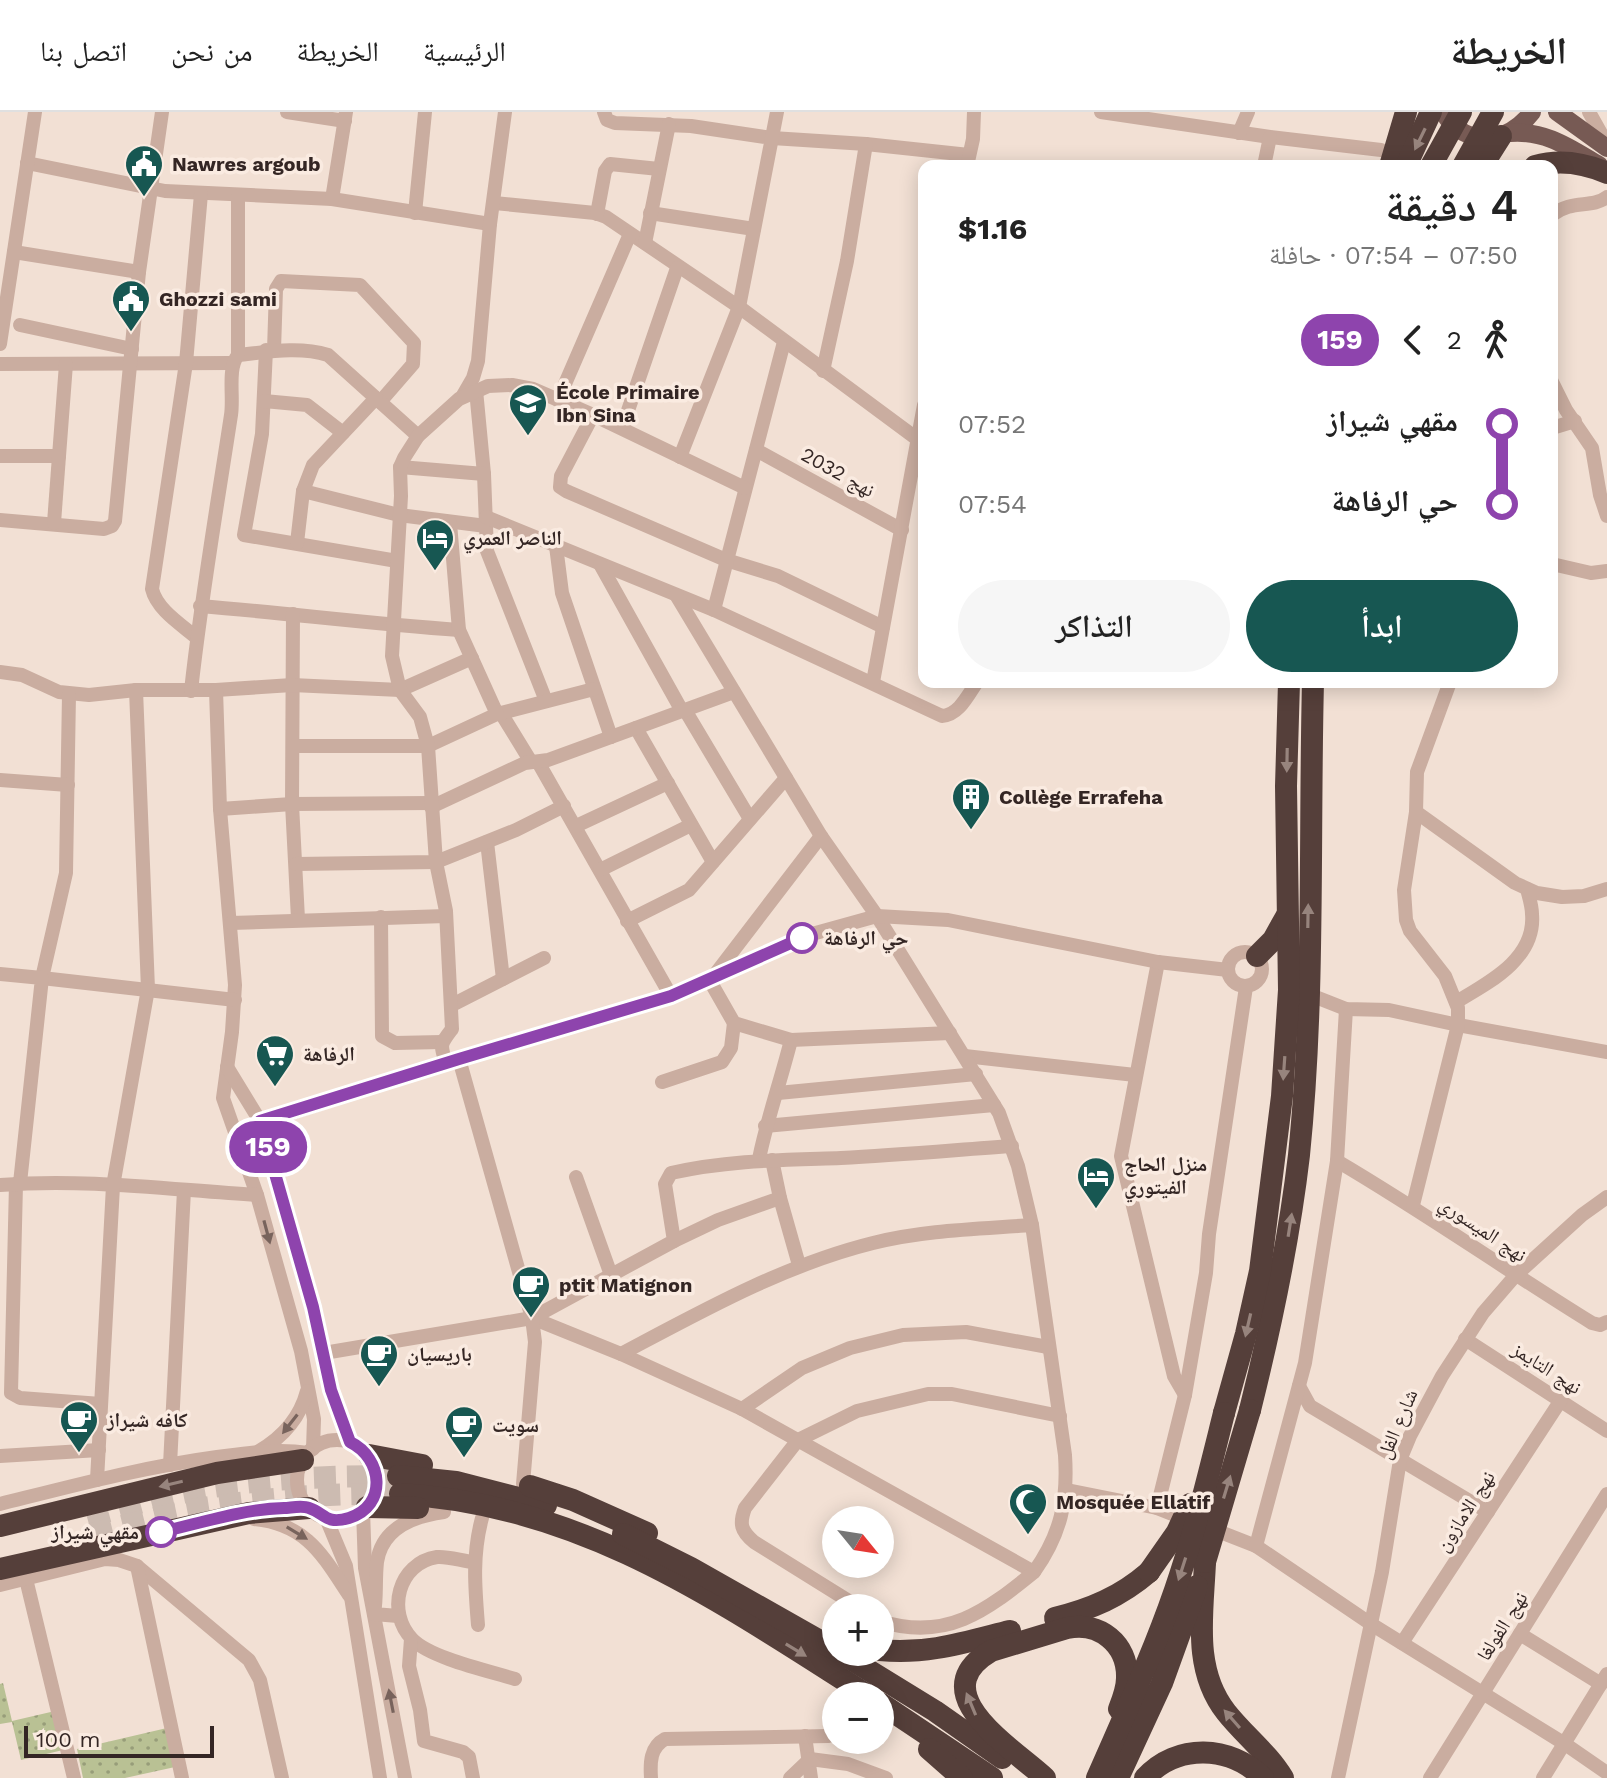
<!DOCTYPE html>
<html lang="ar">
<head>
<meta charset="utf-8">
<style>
	body { margin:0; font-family:"Work Sans","Noto Naskh Arabic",sans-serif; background:#f6f6f6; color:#222; direction:rtl; height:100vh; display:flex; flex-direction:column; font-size:30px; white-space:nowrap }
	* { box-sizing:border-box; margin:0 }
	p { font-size:26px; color:#767676 }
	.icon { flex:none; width:44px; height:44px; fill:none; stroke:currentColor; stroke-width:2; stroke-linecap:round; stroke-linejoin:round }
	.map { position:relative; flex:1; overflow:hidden; direction:ltr }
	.panel { position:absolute; left:918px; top:48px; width:640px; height:528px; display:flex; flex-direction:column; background:#fff; border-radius:16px; box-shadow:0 4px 20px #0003; direction:rtl }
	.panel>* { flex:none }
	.badge { padding:0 16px; border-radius:26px; font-size:28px; line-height:52px }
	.needle { width:52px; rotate:120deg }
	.tools { position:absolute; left:822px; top:1394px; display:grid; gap:16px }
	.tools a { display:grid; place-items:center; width:72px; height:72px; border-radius:50%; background:#fff; box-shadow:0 4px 20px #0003; font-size:40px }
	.scale { position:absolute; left:24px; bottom:20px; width:190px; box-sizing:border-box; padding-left:8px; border:4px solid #342624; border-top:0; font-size:22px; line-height:28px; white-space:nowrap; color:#342624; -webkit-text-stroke:6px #faebe1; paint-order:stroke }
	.map>.badge { position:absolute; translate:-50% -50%; box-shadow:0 0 0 4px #fff }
	.legs { display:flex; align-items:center; gap:12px; height:88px; padding:0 40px; font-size:26px }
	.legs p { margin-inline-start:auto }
	.summary { display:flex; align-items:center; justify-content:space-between; height:136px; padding:0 40px }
	h1 { font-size:44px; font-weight:600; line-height:60px }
	.primary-button { display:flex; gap:16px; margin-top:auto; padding:16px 40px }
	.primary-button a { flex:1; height:92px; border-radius:48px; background:#175752; color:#fff; font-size:32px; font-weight:600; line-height:92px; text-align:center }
	.primary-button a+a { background:#f6f6f6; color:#222 }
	ul { padding:0 40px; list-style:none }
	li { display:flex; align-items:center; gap:28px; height:80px; font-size:30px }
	li i { display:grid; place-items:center; width:12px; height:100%; margin:0 10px; background:currentColor }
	li i::after { content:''; width:20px; height:20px; margin:-10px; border:6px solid; border-radius:50%; background:#fff }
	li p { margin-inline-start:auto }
	li:first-child i { background:linear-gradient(#0000 50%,currentColor 0) }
	li:last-child i { background:linear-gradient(currentColor 50%,#0000 0) }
	header { display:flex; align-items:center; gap:48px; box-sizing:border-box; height:112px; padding:0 40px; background:#fff; border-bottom:2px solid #e0e0e0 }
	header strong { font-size:38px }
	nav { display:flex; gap:44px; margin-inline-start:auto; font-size:28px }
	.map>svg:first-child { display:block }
</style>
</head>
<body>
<header>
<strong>الخريطة</strong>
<nav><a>الرئيسية</a><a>الخريطة</a><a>من نحن</a><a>اتصل بنا</a></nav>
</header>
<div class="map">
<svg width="1607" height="1666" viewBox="0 0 1607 1666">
	<defs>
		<pattern id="grass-dots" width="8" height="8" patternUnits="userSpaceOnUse" patternTransform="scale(2)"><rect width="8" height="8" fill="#b9c194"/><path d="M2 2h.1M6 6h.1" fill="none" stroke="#979d79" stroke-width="1.8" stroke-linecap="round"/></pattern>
	</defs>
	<rect width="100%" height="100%" fill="#f2e0d4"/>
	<g fill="url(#grass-dots)">
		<polygon points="3,1571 12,1609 55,1599 63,1638 21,1648 12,1610 0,1612 0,1572"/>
		<polygon points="167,1616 175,1655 125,1666 83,1666 77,1637"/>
	</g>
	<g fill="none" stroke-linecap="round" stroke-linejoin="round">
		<g stroke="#ccbbb1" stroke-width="22" stroke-dasharray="22 11" stroke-linecap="butt">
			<path d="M87 1405C127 1394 167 1383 207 1376 270 1366 334 1364 398 1364"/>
			<path d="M91 1422C132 1412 174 1400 217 1394 278 1385 338 1381 400 1382"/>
		</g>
		<g stroke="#caada0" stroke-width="14">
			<polyline points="287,0 345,9"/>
			<polyline points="604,0 607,8 615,11 691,14 772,26 866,32 969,43"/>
			<polyline points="1101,0 1270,25 1381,38"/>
			<polyline points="1589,0 1607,32"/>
			<polyline points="1239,21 1248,0"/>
			<polyline points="27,51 165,79 332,87 490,112"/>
			<polyline points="967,54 973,27 974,0"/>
			<polyline points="1264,54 1270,25"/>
			<polyline points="332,87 346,0"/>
			<polyline points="494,91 595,101 606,105 739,195 924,332"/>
			<polyline points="415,101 425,0"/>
			<polyline points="650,101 754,117"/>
			<polyline points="597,102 605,59 610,52 659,57"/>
			<path d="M1552 103C1573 87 1591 97 1607 85"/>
			<polyline points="645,131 669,12"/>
			<polyline points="14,140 139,160"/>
			<polyline points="20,213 132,237"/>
			<polyline points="0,232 35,0"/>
			<polyline points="266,238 262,322 244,423 397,449"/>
			<polyline points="274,238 276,177 281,169 360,173 414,231 413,252 380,290"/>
			<path d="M238 243C267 240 299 234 328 243L418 324"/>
			<polyline points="0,252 232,251"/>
			<polyline points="823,259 847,149 866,32"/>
			<polyline points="1552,270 1566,298 1592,336 1600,383 1607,404"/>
			<polyline points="476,278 484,362 487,439 546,589"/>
			<polyline points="462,285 473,266 478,249 490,112 505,0"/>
			<polyline points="558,288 630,122"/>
			<polyline points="264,289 307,293 343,321"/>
			<polyline points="593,303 561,364 560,375 566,379 726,448 778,464 883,515"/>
			<polyline points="622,316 677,156"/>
			<polyline points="1552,316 1575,309"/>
			<polyline points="756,338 902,418"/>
			<polyline points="0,344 59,344 66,252"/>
			<polyline points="680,345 739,195 777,0"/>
			<polyline points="400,355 484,362"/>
			<polyline points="303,379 399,403 486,414"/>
			<path d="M486 405 714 498 942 604C959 603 968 583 977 570"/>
			<polyline points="0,408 104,417 112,414 115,409 139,160 162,0"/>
			<polyline points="54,411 59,344"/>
			<polyline points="297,431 303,379 313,353 376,286"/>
			<polyline points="556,434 562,481 611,625"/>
			<polyline points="600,452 682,599"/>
			<polyline points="1552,452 1591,461 1607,459"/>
			<path d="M200 494C286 501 372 512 459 518"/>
			<polyline points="714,498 784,230"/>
			<polyline points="293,502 292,692 298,807"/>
			<path d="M197 526C182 513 157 498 152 477L186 251 201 82"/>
			<polyline points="0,560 22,563 59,580 89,583 136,578 216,578 292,573 400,578 472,546"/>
			<polyline points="873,570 924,293"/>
			<polyline points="216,578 220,697 235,873 232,920 223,986 257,1083 301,1239 314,1307 313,1337"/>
			<path d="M191 579C201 486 217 395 231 303 234 285 227 257 238 243V84"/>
			<polyline points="69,582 66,761 42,866 235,888"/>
			<polyline points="685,598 750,707"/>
			<polyline points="501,601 531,650"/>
			<polyline points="497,602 594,577"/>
			<polyline points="636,616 713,750"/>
			<polyline points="293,634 428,634 497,602 459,518 450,411"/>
			<polyline points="538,650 671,884"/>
			<polyline points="0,668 68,673"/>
			<polyline points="431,695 525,651 548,648 734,580"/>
			<polyline points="220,697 292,692 431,691"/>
			<polyline points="1416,700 1515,771 1537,781 1562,785 1584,784 1607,777"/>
			<polyline points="576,714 668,671"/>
			<polyline points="821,724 710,869 734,911 791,928 950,921"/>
			<polyline points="487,730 503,867"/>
			<polyline points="296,752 436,750 516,718 564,694"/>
			<polyline points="600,758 691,713"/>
			<polyline points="381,805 382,924 395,931 442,930"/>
			<polyline points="627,809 689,778 786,666"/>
			<polyline points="231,811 446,804"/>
			<circle cx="1245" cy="857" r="17"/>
			<polyline points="1158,850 1121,1044 1174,1264 1185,1283"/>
			<polyline points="0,862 42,866 20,1071"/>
			<polyline points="1308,882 1346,897 1389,898 1458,913 1607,940"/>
			<path d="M1456 890C1488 871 1536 847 1532 802 1532 794 1529 785 1527 777"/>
			<polyline points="452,893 544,846"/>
			<polyline points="965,944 1135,963"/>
			<path d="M459 947 532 1206 621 1242 742 1297 1034 1460C1061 1422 1068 1389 1065 1343L1032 1113 1018 1054 999 1001 877 804 821 724 676 483"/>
			<path d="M446 951C440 932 440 933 452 917L446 799 436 750 428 634 420 605 400 578 392 544 401 384 400 355 404 346 418 324 459 287 488 274 512 273 533 277 593 303 745 376"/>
			<polyline points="227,955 260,1009 319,1216 331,1278 350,1330"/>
			<polyline points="662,970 722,950 731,936 734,911"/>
			<polyline points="778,981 976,962"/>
			<polyline points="765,1014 994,993"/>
			<polyline points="235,1019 459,947 671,884 812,822 877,804 948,808 1158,850 1228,858"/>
			<path d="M759 1047C767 1007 781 968 791 928"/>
			<path d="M1337 1049C1424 1100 1506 1158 1592 1211L1600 1213 1607 1210"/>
			<polyline points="576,1065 611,1163"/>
			<polyline points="16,1072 11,1281 20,1286 101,1292"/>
			<path d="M0 1073C85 1066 173 1078 257 1083"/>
			<polyline points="780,1086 799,1153"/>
			<polyline points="1413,1093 1458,913 1458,896 1445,864 1410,819 1406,808 1404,778 1416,700 1417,660 1450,570"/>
			<polyline points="674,1129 718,1108 780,1086 772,1048"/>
			<polyline points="1465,1227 1607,1319"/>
			<path d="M324 1241 532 1206 674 1129 665 1072 671 1061C728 1048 783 1048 841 1046 898 1043 955 1038 1012 1034"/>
			<path d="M621 1242C702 1199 784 1153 873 1131 924 1118 979 1117 1032 1113"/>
			<polyline points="1299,1274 1310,1294 1488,1400"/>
			<polyline points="742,1297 802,1256 850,1236 903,1223 966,1220 1048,1235"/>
			<circle cx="337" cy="1368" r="40"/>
			<path d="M259 1339C283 1325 300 1306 307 1279"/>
			<polyline points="0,1344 99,1338"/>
			<polyline points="170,1353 184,1078"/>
			<polyline points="97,1368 113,1074 148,877 136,578"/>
			<polyline points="523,1372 535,1230 532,1206"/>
			<polyline points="1067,1378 1157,1396 1190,1409"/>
			<path d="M0 1392C72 1374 143 1355 217 1345 248 1341 277 1336 308 1341"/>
			<polyline points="1157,1396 1185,1283 1206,1161 1209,1122 1246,875"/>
			<polyline points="363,1398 365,1456 405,1666"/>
			<polyline points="326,1406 346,1454 380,1666"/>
			<path d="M254 1407C307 1412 323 1444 349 1483"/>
			<polyline points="1210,1416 1256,1434 1371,1512 1565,1632 1607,1661"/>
			<polyline points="1256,1434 1305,1251 1337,1049 1346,897"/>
			<path d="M473 1450C462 1449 448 1444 437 1445 398 1451 386 1500 412 1527 430 1546 489 1559 515 1567"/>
			<polyline points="137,1454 249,1548 260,1568 282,1666"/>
			<polyline points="26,1467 74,1666"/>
			<polyline points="0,1473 105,1447 119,1448 137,1454 182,1666"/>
			<path d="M860 1496 754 1430C741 1419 739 1412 745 1396L798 1328 857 1299 928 1282H952L1060 1304"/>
			<path d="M398 1504 374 1502C377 1485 375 1468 377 1450 382 1416 414 1404 444 1400"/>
			<path d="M880 1509C946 1530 986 1499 1034 1460"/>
			<path d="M478 1513C475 1476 472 1443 482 1406"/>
			<polyline points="1520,1522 1601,1572"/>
			<polyline points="411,1527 409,1554 420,1598 424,1629 463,1640 469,1645 473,1666"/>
			<polyline points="1402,1531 1561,1288"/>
			<polyline points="805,1624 811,1666"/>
			<path d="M651 1666C650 1651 650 1635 665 1627L829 1624"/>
			<polyline points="790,1666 810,1647 848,1652 886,1666"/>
			<polyline points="1338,1666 1382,1460 1400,1348 1410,1324 1442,1264 1483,1201 1515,1164 1582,1103 1607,1085"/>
			<polyline points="1430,1666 1607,1382"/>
			<polyline points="1543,1666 1607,1562"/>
		</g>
		<g stroke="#775a54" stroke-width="18">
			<path d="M1443 0C1466 37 1508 32 1532 0"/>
			<polyline points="1557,0 1607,36"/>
			<path d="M1510 21C1546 18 1570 36 1599 53"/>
		</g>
		<g stroke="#553f3a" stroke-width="22">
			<polyline points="1390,54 1406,0"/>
			<polyline points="1406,54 1431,0"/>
			<polyline points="1482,54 1501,24"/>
			<path d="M1535 54C1560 47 1584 51 1607 61"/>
			<polyline points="1257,844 1273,828 1287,803"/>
			<path d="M1250 1298C1271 1214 1289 1129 1299 1043 1315 886 1309 727 1313 570"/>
			<polyline points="1224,1301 1246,1222 1260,1159 1282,984 1289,878 1286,674 1289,570"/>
			<polyline points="369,1343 422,1353"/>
			<polyline points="398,1364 456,1370 546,1393"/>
			<polyline points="530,1374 573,1388 647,1421"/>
			<path d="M400 1382C583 1392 720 1490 869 1584"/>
			<polyline points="367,1395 418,1396"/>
			<polyline points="0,1414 217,1361 303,1348"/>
			<polyline points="623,1422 691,1456 836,1538"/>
			<path d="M1205 1450C1203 1501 1192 1557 1226 1600 1244 1623 1268 1641 1283 1666"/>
			<polyline points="0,1457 249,1401 309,1396"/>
			<path d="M1055 1506C1091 1497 1120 1485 1149 1460"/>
			<path d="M880 1538C926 1543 966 1530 1010 1519"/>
			<polyline points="839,1540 935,1599 1002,1646"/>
			<polyline points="880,1591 992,1666"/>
			<polyline points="929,1637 962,1666"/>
			<path d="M1045 1666C1013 1636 920 1581 991 1539L1067 1516C1099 1509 1128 1532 1127 1566 1127 1577 1123 1587 1119 1597"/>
			<polyline points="1118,1666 1162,1571 1197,1474"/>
			<path d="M1145 1666C1177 1631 1230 1633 1263 1666"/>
		</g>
		<g stroke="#553f3a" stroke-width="22">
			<polyline points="1431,54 1461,0"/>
			<polyline points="1463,54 1493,0"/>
			<polyline points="1205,1450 1250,1298"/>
			<polyline points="1149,1460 1177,1420 1190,1392"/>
			<path d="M1097 1666C1124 1604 1153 1542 1175 1478 1195 1420 1209 1361 1224 1301"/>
		</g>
	</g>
	<defs><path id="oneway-solid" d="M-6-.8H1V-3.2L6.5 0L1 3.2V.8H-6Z" transform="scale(2)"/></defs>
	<g fill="#97847d">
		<use href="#oneway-solid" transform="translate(1420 27) rotate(116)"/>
		<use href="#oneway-solid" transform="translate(1287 648) rotate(91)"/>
		<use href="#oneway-solid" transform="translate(1308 804) rotate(-89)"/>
		<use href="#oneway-solid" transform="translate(1284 956) rotate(94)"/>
		<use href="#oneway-solid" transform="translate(1290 1113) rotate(-81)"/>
		<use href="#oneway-solid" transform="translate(1248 1213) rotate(103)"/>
		<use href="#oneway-solid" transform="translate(171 1372) rotate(167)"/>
		<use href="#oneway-solid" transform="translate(1227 1375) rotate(-73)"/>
		<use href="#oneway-solid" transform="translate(1182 1457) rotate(108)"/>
		<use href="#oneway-solid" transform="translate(796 1538) rotate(31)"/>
		<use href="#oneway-solid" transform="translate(971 1592) rotate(-113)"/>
		<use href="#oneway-solid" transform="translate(1232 1607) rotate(-131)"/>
	</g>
	<g fill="#78635c">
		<use href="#oneway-solid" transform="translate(267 1120) rotate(75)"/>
		<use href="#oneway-solid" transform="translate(290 1312) rotate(128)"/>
		<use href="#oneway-solid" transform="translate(297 1421) rotate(31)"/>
		<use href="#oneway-solid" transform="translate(391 1589) rotate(-101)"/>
	</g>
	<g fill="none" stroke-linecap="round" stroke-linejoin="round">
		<g stroke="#fff" stroke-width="18">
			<path id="line-1" d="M161 1420C201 1411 243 1397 284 1396 290 1396 302 1393 309 1396 325 1401 325 1413 349 1406 388 1394 383 1346 350 1330L331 1278 313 1195 260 1009 459 947 671 884 802 826"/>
		</g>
		<use href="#line-1" stroke="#8e44ad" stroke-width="12"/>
	</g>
	<defs>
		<g id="civic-pin" transform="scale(2)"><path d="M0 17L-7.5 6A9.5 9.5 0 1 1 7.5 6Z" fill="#175752" stroke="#faebe1"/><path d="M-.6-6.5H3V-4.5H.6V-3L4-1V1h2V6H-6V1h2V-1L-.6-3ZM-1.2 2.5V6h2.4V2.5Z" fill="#fff"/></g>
		<g id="school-pin" transform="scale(2)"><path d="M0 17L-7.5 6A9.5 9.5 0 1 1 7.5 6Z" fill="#175752" stroke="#faebe1"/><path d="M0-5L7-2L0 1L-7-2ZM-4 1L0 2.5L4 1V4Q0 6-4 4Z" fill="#fff"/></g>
		<g id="hotel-pin" transform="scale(2)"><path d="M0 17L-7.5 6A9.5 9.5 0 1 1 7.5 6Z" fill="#175752" stroke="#faebe1"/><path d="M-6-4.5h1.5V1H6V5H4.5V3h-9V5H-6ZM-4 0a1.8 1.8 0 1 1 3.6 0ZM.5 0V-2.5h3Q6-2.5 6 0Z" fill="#fff"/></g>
		<g id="building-pin" transform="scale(2)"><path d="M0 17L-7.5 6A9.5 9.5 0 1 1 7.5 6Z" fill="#175752" stroke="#faebe1"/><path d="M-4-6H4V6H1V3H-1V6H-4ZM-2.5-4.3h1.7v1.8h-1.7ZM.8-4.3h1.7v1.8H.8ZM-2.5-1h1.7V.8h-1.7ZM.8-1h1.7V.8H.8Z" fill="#fff"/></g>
		<g id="supermarket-pin" transform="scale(2)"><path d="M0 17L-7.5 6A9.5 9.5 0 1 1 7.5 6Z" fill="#175752" stroke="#faebe1"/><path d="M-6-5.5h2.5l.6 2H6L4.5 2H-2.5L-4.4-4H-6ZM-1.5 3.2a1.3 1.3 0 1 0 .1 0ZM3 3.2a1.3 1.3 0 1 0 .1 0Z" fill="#fff"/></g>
		<g id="cafe-pin" transform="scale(2)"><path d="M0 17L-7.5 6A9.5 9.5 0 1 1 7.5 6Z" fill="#175752" stroke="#faebe1"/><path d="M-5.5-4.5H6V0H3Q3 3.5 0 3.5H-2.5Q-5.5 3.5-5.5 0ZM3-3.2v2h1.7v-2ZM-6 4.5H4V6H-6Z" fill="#fff"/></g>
		<g id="mosque-pin" transform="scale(2)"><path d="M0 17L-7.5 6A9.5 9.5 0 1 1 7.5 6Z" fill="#175752" stroke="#faebe1"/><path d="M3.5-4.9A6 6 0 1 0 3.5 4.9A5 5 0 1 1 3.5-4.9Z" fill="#fff"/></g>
	</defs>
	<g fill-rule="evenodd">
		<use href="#civic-pin" x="144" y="52"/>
		<use href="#civic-pin" x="131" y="187"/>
		<use href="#school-pin" x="528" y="291"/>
		<use href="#hotel-pin" x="435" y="426"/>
		<use href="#building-pin" x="971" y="685"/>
		<use href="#supermarket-pin" x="275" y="942"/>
		<use href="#hotel-pin" x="1096" y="1064"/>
		<use href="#cafe-pin" x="531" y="1173"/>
		<use href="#cafe-pin" x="379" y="1242"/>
		<use href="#cafe-pin" x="79" y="1308"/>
		<use href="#cafe-pin" x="464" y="1313"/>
		<use href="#mosque-pin" x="1028" y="1390"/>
	</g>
	<g fill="#fff" stroke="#8e44ad" stroke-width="4">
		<circle cx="802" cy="826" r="14"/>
		<circle cx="161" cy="1420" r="14"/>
	</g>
	<g text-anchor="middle" stroke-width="7" stroke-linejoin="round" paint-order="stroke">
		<g font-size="20" font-weight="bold" fill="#342624" stroke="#faebe1" text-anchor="start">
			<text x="172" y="59">Nawres argoub</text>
			<text x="159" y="194">Ghozzi sami</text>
			<text x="556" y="287">École Primaire<tspan x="556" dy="23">Ibn Sina</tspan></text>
			<text x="463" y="433">الناصر العمري</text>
			<text x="999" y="692">Collège Errafeha</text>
			<text x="303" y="949">الرفاهة</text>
			<text x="1124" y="1059">منزل الحاج<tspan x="1124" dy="23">الفيتوري</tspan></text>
			<text x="559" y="1180">ptit Matignon</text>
			<text x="407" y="1249">باريسيان</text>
			<text x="107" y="1315">کافه شيراز</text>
			<text x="492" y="1320">سويت</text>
			<text x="1056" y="1397">Mosquée Ellatif</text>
		</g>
		<g font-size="20" fill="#342624" stroke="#faebe1">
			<text transform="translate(838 360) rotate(29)" y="7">نهج 2032</text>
			<text transform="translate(1483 1117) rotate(34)" y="7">نهج الميسوري</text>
			<text transform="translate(1547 1256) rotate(33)" y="7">نهج التايمز</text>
			<text transform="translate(1397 1312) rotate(-67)" y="7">شارع الفل</text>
			<text transform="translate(1465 1399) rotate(-57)" y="7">نهج الامازون</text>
			<text transform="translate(1502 1514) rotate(-58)" y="7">نهج الفولغا</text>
		</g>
		<g font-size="20" font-weight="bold" fill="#342624" stroke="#faebe1" text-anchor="start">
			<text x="824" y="833">حي الرفاهة</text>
			<text x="139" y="1427" text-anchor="end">مقهي شيراز</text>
		</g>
	</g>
</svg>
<div class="tools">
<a><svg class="needle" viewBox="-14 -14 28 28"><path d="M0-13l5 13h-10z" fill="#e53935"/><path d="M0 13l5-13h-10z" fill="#767676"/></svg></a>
<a>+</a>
<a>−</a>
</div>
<div class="scale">100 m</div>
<b class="badge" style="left:268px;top:1035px;background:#8e44ad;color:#fff">159</b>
<section class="panel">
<div class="summary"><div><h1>4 دقيقة</h1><p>07:50 – 07:54 · حافلة</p></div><b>$1.16</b></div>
<div class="legs"><svg class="icon" aria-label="walk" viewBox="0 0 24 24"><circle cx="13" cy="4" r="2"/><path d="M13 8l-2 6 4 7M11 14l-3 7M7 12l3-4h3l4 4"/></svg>2<svg class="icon" aria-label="back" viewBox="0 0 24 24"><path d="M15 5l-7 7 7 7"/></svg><b class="badge" style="background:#8e44ad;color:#fff">159</b></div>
<ul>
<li><i style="color:#8e44ad"></i><b>مقهي شيراز</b><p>07:52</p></li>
<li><i style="color:#8e44ad"></i><b>حي الرفاهة</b><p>07:54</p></li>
</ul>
<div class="primary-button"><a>ابدأ</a><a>التذاكر</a></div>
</section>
</div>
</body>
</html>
